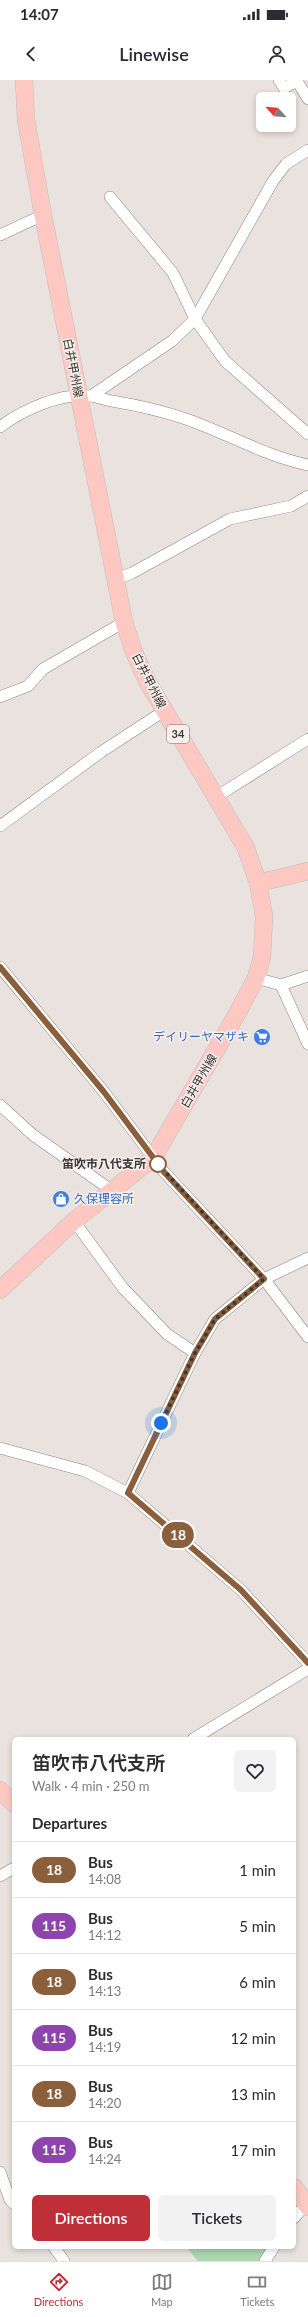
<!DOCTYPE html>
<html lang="en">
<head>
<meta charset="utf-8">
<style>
	body { margin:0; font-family:Lato,"Noto Sans JP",sans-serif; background:#f2f2f3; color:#2b2b33; height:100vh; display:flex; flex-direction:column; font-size:15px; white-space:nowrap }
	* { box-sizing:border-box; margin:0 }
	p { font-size:13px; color:#7c7c81 }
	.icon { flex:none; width:22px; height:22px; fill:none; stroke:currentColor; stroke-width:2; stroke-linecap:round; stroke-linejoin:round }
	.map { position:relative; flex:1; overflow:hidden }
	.sheet { position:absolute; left:12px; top:1657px; width:284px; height:512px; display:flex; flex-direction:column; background:#fff; border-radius:6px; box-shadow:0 2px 6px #0003 }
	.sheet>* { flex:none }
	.badge { padding:0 8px; border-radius:13px; font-size:14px; line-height:26px }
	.needle { width:26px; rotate:296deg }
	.tools { position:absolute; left:256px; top:12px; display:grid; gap:8px }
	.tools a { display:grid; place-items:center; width:40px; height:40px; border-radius:6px; background:#fff; box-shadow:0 2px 6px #0003; font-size:20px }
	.you { position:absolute; width:20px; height:20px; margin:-10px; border:3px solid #fff; border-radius:50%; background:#1a73e8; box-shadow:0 0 0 6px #1a73e833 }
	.map>.badge { position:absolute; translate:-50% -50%; box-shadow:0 0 0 2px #fff }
	h2 { padding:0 20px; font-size:15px; line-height:36px }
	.round { display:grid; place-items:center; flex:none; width:42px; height:42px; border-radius:6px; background:#f2f2f3 }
	.summary { display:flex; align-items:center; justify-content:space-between; height:68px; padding:0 20px }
	h1 { font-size:19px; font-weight:600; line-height:30px }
	.primary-button { display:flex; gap:8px; margin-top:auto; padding:8px 20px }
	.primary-button a { flex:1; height:46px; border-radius:6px; background:#bf2f38; color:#fff; font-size:16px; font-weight:600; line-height:46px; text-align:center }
	.primary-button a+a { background:#f2f2f3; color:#2b2b33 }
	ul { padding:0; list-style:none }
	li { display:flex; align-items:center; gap:12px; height:56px; padding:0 20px; border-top:1px solid #e1e1e2 }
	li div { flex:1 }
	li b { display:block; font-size:15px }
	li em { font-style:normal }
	li .badge { min-width:44px; font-weight:700; text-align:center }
	.status { display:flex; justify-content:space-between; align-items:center; height:28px; padding:0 20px; background:#fff; direction:ltr }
	.status svg { height:11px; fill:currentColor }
	header { display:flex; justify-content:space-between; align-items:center; height:52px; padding:0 20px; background:#fff; font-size:18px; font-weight:600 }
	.tabs { display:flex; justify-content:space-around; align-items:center; height:56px; border-top:1px solid #e1e1e2; background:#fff; font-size:11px; color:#7c7c81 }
	.tabs a { display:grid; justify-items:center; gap:2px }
	.tabs .on { color:#bf2f38 }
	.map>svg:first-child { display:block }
</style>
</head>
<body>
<div class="status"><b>14:07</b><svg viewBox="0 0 49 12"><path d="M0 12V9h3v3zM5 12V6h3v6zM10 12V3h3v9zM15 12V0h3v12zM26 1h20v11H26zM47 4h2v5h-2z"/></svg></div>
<header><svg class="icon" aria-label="back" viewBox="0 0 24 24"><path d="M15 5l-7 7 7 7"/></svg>Linewise<svg class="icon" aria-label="person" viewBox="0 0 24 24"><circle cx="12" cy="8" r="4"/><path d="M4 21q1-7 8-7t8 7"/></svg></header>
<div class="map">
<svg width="308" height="2181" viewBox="0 0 308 2181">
	<rect width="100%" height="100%" fill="#e9e2de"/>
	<polygon fill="#acd7af" points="186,2167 269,2167 260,2181 198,2181"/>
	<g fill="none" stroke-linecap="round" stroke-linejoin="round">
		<g stroke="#8e8783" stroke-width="12">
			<g id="street">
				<polyline points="279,0 284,8 297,1 308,19"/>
				<polyline points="110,117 173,193 195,239 225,281 308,354"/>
				<polyline points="0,155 43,135"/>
				<polyline points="91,316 172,261 195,239 273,101 286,84 308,70"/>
				<path d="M0 347C24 329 60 313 91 316 98 317 105 320 112 321 136 325 159 330 183 338 225 352 264 376 308 385"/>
				<polyline points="114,500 132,493 230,439 291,426 308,416"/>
				<polyline points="0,617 28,606 43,589 124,542"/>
				<polyline points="216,717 308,659"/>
				<polyline points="0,746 101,672 164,631"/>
				<polyline points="0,887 104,1012 164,1092 264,1199 308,1257"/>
				<polyline points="256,898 281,905 308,896"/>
				<polyline points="281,905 308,964"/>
				<polyline points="0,1025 33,1055 111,1110"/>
				<polyline points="74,1141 123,1208 167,1254 195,1273"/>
				<polyline points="0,1368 85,1391 128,1413 241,1510 308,1583"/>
				<polyline points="128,1413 195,1273 215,1239 264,1199 308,1178"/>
				<polyline points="193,1659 308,1589"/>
				<polyline points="0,1796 14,1788"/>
				<polyline points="0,2092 10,2120 14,2124"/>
				<polyline points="294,2138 308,2122"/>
				<polyline points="54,2167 64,2181"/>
				<polyline points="265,2181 274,2167"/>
			</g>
		</g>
		<g stroke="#c0bfbf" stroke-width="18">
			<g id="primary">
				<polyline points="258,803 308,791"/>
				<polyline points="0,1210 74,1141 153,1078 237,934 256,898 262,877 264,836 258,803 246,768 147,601 134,572 124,542 43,135 26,40 24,0"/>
				<polyline points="0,1710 14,1724"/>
				<polyline points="294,2107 308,2127"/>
			</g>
		</g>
		<use href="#street" stroke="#fff" stroke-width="11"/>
		<use href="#primary" stroke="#fdc8c2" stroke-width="17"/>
	</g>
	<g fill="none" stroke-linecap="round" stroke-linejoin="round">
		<g stroke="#fff" stroke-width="9">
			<polyline id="line" points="0,887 104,1012 164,1092 264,1199 215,1239 195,1273 128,1413 241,1510 308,1583"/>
		</g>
		<use href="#line" stroke="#8b5e3c" stroke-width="6"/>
		<polyline stroke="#3b3836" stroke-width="4" stroke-dasharray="0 7.2" points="158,1084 264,1199 215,1239 195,1273 161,1343"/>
	</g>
	<defs>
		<g id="supermarket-disc" transform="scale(0.9)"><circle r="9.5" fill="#3f7fe0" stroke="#f7efeb"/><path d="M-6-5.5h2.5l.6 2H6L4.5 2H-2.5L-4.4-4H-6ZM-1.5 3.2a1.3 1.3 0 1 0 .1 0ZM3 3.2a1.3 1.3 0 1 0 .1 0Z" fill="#fff"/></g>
		<g id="shop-disc" transform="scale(0.9)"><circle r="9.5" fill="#3f7fe0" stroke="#f7efeb"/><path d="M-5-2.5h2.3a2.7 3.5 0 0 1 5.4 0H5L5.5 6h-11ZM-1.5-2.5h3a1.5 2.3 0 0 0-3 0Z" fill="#fff"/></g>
	</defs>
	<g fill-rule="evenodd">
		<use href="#supermarket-disc" x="262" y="957"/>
		<use href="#shop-disc" x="61" y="1119"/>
	</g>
	<circle fill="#fff" stroke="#8b5e3c" stroke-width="2" cx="158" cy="1084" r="8"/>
	<g text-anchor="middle" stroke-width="3" stroke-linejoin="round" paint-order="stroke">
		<rect fill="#f7efeb" stroke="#736f6c" stroke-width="1" x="167" y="645" width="22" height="18" rx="3"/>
		<g font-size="11" font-weight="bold" fill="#3b3836">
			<text x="178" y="658">34</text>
		</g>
		<g font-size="12" fill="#3b3836" stroke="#f7efeb">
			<text transform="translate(73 288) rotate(79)" y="4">白井甲州線</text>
			<text transform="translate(149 601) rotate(63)" y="4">白井甲州線</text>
			<text transform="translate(199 1001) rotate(-60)" y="4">白井甲州線</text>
		</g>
		<g font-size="12" fill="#366cbe" stroke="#f7efeb" text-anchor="end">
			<text x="249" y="961">デイリーヤマザキ</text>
			<text x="74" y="1123" text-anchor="start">久保理容所</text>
		</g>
		<g font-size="12" font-weight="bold" fill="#3b3836" stroke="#f7efeb" text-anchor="end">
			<text x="146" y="1088">笛吹市八代支所</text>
		</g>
	</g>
</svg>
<div class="tools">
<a><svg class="needle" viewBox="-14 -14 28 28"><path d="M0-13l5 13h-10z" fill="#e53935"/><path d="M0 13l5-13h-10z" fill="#7c7c81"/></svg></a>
</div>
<div class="you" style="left:161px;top:1343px"></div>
<b class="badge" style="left:178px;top:1455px;background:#8b5e3c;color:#fff">18</b>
<section class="sheet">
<div class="summary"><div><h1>笛吹市八代支所</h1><p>Walk · 4 min · 250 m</p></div><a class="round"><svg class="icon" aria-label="heart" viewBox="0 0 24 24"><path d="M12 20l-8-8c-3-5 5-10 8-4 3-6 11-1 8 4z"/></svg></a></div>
<h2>Departures</h2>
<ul>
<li><span class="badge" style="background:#8b5e3c;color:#fff">18</span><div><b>Bus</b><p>14:08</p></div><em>1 min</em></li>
<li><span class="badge" style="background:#8e44ad;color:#fff">115</span><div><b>Bus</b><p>14:12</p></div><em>5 min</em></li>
<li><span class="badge" style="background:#8b5e3c;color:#fff">18</span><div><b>Bus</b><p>14:13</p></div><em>6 min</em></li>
<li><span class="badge" style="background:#8e44ad;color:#fff">115</span><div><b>Bus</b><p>14:19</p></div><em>12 min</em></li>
<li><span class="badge" style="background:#8b5e3c;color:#fff">18</span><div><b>Bus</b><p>14:20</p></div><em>13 min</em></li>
<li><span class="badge" style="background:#8e44ad;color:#fff">115</span><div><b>Bus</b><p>14:24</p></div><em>17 min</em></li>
</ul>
<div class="primary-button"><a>Directions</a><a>Tickets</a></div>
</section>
</div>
<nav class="tabs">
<a class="on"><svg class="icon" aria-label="directions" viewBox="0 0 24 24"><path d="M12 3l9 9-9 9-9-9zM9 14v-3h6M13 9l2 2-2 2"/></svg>Directions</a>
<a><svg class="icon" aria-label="map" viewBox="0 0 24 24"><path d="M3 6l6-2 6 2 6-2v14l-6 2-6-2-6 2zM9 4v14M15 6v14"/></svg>Map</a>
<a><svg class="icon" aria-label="tickets" viewBox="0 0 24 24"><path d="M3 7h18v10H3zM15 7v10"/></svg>Tickets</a>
</nav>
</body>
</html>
